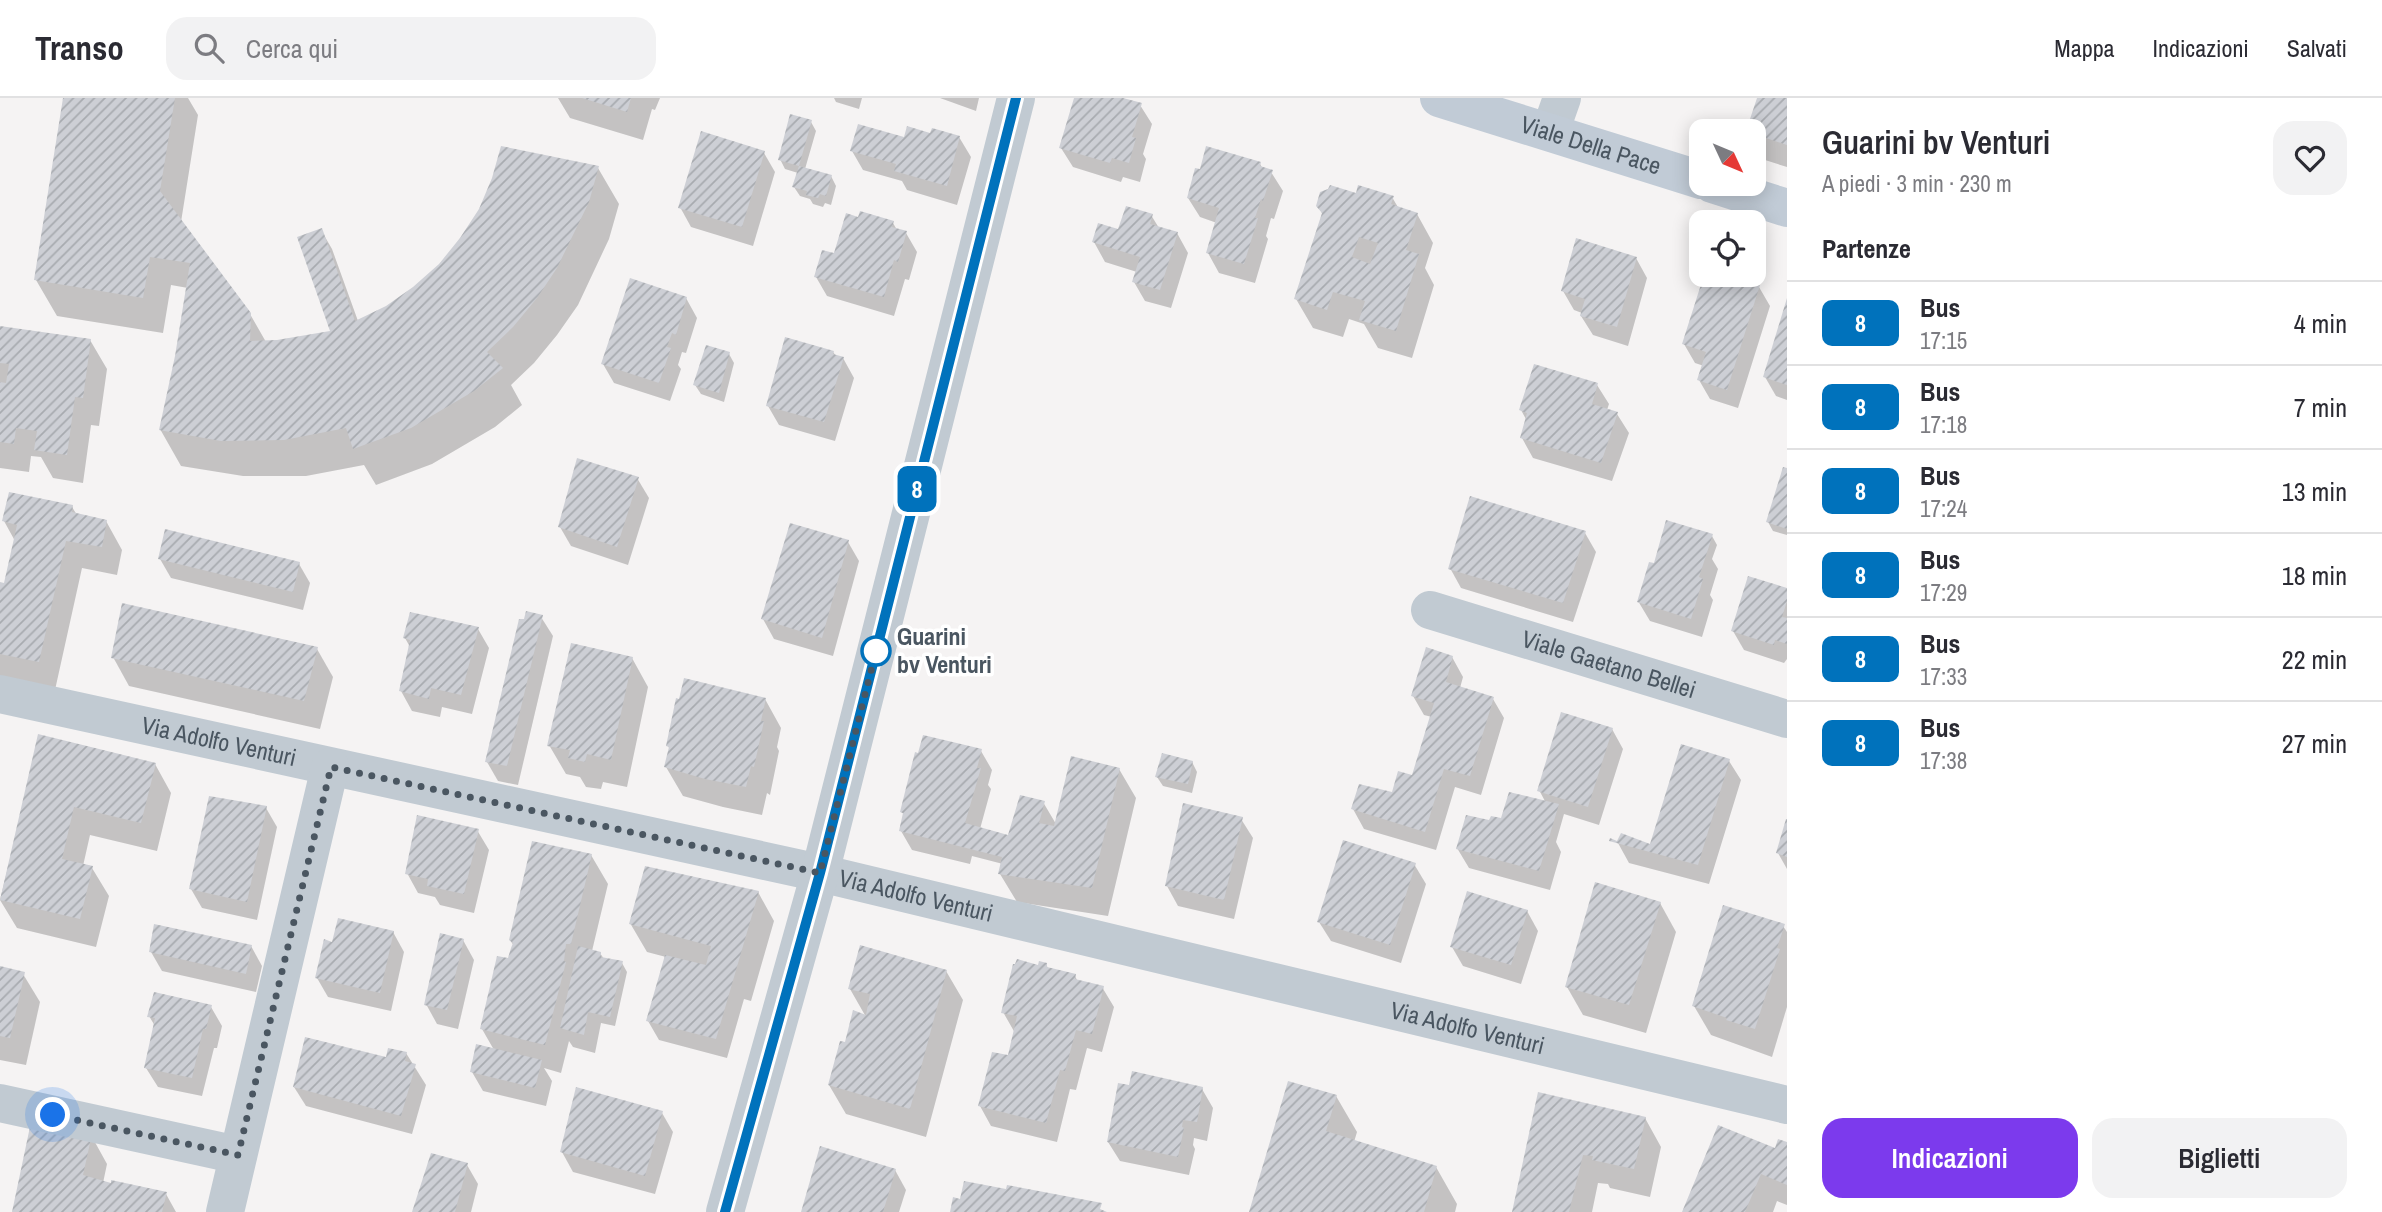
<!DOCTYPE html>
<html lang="it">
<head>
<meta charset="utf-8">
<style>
	body { margin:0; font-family:"Archivo Narrow",sans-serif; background:#f2f2f3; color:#2b2b33; height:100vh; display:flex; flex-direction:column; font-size:26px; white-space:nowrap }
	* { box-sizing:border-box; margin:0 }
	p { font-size:23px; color:#7c7c81 }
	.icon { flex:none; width:38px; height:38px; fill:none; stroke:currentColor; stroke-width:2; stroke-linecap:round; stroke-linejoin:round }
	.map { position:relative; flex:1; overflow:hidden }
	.panel { display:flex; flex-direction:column; background:#fff; width:595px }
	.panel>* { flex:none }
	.badge { padding:0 14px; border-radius:10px; font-size:24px; line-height:46px }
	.needle { width:46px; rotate:134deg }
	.buttons { position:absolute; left:1689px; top:21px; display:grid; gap:14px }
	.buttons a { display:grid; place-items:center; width:77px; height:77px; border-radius:14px; background:#fff; box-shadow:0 4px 18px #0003; font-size:35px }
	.you { position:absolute; width:35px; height:35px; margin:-18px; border:5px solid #fff; border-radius:50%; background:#1a73e8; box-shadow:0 0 0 10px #1a73e833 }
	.map>.badge { position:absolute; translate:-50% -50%; box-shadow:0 0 0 4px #fff }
	h2 { padding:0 35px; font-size:26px; line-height:63px }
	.round { display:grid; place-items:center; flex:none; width:74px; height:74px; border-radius:21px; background:#f2f2f3 }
	.headline { display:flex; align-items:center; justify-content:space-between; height:119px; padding:0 35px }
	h1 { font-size:33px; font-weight:600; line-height:52px }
	.primary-button { display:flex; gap:14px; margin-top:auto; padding:14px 35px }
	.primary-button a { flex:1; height:80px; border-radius:21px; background:#7c3aed; color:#fff; font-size:28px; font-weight:600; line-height:80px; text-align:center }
	.primary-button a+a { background:#f2f2f3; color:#2b2b33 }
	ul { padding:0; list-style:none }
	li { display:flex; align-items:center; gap:21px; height:84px; padding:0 35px; border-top:2px solid #e1e1e2 }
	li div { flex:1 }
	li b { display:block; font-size:26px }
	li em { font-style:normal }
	li .badge { min-width:77px; font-weight:700; text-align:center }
	header { display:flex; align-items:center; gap:42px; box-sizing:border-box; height:98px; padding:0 35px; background:#fff; border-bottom:2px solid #e1e1e2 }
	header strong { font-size:33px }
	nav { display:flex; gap:38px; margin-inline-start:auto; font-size:24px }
	.search { width:490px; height:63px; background:#f2f2f3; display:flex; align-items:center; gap:18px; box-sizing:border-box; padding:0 24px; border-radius:21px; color:#7c7c81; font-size:26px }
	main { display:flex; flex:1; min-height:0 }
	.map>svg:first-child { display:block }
</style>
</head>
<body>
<header>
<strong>Transo</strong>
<div class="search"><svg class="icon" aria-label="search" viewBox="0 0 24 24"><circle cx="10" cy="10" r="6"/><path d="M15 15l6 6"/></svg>Cerca qui</div>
<nav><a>Mappa</a><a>Indicazioni</a><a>Salvati</a></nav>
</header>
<main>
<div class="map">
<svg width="1787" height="1114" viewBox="0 0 1787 1114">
	<defs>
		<pattern id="building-hatch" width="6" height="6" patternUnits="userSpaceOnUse" patternTransform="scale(1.75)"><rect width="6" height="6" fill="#cdcfd5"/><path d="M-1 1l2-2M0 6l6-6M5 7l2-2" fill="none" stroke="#a8abb0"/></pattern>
	</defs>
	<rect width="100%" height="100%" fill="#f5f3f3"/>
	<g fill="#0003">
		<polygon points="65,0 188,0 198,17 181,124 250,216 266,244 333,234 321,132 332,151 358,223 387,210 598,70 619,106 609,141 578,207 557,237 534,265 511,287 522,307 495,329 432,366 376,387 364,367 306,378 243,378 181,368 160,331 177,258 188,190 171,187 163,235 57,218 36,182"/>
		<polygon points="558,0 660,0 655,12 652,11 643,42 570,20"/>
		<polygon points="834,0 862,0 859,11 836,4"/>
		<polygon points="940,0 979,0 976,13"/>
		<polygon points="1076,0 1117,0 1140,7 1152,26 1143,56 1146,61 1140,84 1123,79 1121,84 1073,69 1061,50"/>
		<polygon points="1758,0 1787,0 1787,69 1765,62 1754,43 1754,33 1748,33"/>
		<polygon points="811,24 816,33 805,71 831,78 836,88 831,107 825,105 823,109 813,106 810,101 800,98 794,89 798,75 785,71 780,61"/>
		<polygon points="931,37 959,39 971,59 957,107 907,92 902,83 863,72 852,53"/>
		<polygon points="764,55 775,74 753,148 691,129 680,109"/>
		<polygon points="1260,66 1263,71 1271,74 1283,93 1274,121 1271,120 1266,138 1268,141 1255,185 1219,175 1208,155 1217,125 1200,119 1188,100"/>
		<polygon points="1392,99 1399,111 1417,116 1433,145 1425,170 1434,187 1412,260 1378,250 1364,226 1349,221 1343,239 1313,230 1296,201 1323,117 1318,108"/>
		<polygon points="1151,117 1159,130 1177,135 1188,155 1171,210 1145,203 1134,184 1137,174 1105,164 1094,144"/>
		<polygon points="893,125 897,132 906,135 917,154 909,182 905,181 894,218 827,198 816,179 836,157"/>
		<polygon points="1636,160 1647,180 1628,248 1593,237 1581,218 1582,215 1574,212 1563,193"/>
		<polygon points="1705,177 1722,177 1759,189 1770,208 1738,310 1710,301 1699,282 1704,268 1695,265 1684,246"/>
		<polygon points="686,200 697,220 686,255 682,254 678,267 681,271 670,303 614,285 603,266"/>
		<polygon points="1787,204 1787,302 1776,298 1765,279"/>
		<polygon points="0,230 90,242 107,271 99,328 91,327 83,385 53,380 41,359 31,358 29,374 0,370"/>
		<polygon points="833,254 836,258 843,260 854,280 835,343 779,327 768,308"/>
		<polygon points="729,256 734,265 724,304 701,296 695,287"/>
		<polygon points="1597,287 1609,306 1607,312 1617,316 1629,335 1612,383 1533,360 1522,340 1527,323 1521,312"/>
		<polygon points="1787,372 1787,437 1773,433 1768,424"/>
		<polygon points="637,380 649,400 628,467 571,448 560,429"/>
		<polygon points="72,409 77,417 106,423 122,452 117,477 82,470 55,592 0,580 0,489 5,487 15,443 4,423"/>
		<polygon points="1585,435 1596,454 1573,524 1461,490 1450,470"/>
		<polygon points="1712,438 1717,447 1712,461 1718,471 1710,497 1713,502 1702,539 1650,523 1638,503 1655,467"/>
		<polygon points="848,444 859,463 833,558 774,541 763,521"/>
		<polygon points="160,461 299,466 310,485 303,512 171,480"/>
		<polygon points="1787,492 1787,561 1784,565 1744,552 1733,533"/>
		<polygon points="541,519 553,538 518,687 498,683 487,664"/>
		<polygon points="478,531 489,550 472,616 442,609 440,619 412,613 401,593 410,549 405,540"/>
		<polygon points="317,551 333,579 320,631 129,588 113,559"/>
		<polygon points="1452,559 1463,579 1460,590 1493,601 1504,620 1481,697 1455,689 1436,752 1364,731 1353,711 1393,696 1413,679 1432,619 1424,617 1413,598"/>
		<polygon points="632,560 648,589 627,689 603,684 601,691 586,689 580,679 566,676 549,647"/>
		<polygon points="765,601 781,630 777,649 779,653 770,697 767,695 762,717 723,709 683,698 666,669 670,652 668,648"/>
		<polygon points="1612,631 1623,651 1599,727 1564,716 1556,744 1561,754 1550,792 1469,770 1457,750 1491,724 1505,723 1546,705 1539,692"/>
		<polygon points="40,638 155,666 171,695 157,753 90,737 83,768 92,770 109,798 96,849 17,830 0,802"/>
		<polygon points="981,653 992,672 988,687 991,691 980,731 1009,743 1043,704 1056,726 1119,671 1136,700 1108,818 1017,804 1000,776 1003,766 972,758 970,766 912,752 901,733 904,717 902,714"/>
		<polygon points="1729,663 1741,682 1709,786 1629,765 1618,745 1652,748"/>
		<polygon points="1192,664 1197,674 1192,695 1163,688 1157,679"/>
		<polygon points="266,710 277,729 257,822 202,810 191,791"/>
		<polygon points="1241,721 1253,740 1234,821 1178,808 1167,788"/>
		<polygon points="1787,726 1787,771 1778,755"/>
		<polygon points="477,732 489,752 474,815 440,807 435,799 418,795 407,775"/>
		<polygon points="591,757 608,786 592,853 600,855 604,861 622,865 627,874 615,928 601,925 595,955 573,949 569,943 561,975 544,970 552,983 546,1008 483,993 472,974 494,952 482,931 514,848 510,842"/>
		<polygon points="1414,766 1426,786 1401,865 1331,843 1319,824"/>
		<polygon points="758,794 774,823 751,903 744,901 727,960 659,942 648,923 666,859 647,854 630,825"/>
		<polygon points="1660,805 1676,834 1646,935 1583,917 1567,889"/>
		<polygon points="1527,813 1538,833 1521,886 1463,868 1452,849"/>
		<polygon points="1783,828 1787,834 1787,909 1772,959 1711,937 1694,908"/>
		<polygon points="393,834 404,854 391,913 328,899 317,880 334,846"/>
		<polygon points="463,842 474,862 458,931 437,926 426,906"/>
		<polygon points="251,848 262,868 256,894 162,873 151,854"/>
		<polygon points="1046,867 1049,871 1075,878 1078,884 1102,889 1114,909 1102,954 1087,950 1076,992 1070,991 1057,1044 991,1028 980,1008 1009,959 1015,935 1003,914 1039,869"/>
		<polygon points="0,870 23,876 40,904 26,967 0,962"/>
		<polygon points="946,873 963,902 926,1039 846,1016 829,987 846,946 866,919 850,891"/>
		<polygon points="211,909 222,928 217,950 214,950 202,998 158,989 146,970 155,928 149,918"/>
		<polygon points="406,955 426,987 412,1036 306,1008 294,989"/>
		<polygon points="1202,991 1213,1010 1207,1043 1194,1040 1193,1047 1195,1051 1189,1077 1120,1063 1108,1044"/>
		<polygon points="1539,996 1645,1020 1661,1049 1650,1099 1610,1090 1608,1086 1598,1085 1592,1114 1513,1114"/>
		<polygon points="1336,998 1357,1034 1354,1044 1436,1069 1457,1106 1455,1114 1251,1114"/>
		<polygon points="662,1015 673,1034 655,1096 573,1074 562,1054"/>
		<polygon points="91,1037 107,1066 103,1085 166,1096 176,1114 14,1114"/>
		<polygon points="1787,1046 1787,1107 1777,1103 1773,1114 1684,1114"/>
		<polygon points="467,1067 478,1086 471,1114 414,1114"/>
		<polygon points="895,1072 906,1092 899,1114 803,1114"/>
	</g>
	<g fill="url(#building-hatch)" fill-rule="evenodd">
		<polygon points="63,0 175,0 160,93 251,215 250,243 277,242 330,233 297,139 322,130 355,223 386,208 413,189 439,166 460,140 479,111 492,80 501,48 599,68 589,104 557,170 537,200 513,229 487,254 503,270 474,293 411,330 353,351 346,330 284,342 221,343 159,332 175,258 190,165 150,159 143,200 34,182"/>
		<polygon points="582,0 631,0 627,14"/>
		<polygon points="1074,0 1123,0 1142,5 1132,39 1136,40 1129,65 1112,60 1110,65 1059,50"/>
		<polygon points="1757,0 1787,0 1787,47 1754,36 1754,33 1746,33"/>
		<polygon points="790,16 812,22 799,68 832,77 826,98 820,96 818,100 806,97 807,93 792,89 799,68 778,62"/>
		<polygon points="858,26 904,39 907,28 930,35 932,30 960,38 947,88 894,73 896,66 850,53"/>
		<polygon points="701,33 765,53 742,129 678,110"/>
		<polygon points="1206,48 1261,64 1260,68 1273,72 1263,103 1261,101 1255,120 1258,120 1244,166 1206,155 1219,110 1187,100 1195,70 1200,71"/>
		<path d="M1330 87 1356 95 1358 87 1394 98 1391 106 1418 115 1406 152 1419 156 1396 233 1359 222 1365 203 1333 194 1327 212 1294 201 1322 115 1316 108 1320 94 1328 91ZM1359 139 1378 145 1370 166 1352 159Z"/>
		<polygon points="1126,108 1153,116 1150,126 1178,134 1160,192 1132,184 1140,159 1092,144 1098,125 1118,131"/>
		<polygon points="860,113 894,123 892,129 907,133 898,164 894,162 884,199 814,179 822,152 834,155 846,115 858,119"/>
		<polygon points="1576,140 1637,159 1617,229 1580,218 1585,201 1561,193"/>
		<polygon points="1704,177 1728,177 1760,187 1727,292 1697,282 1706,254 1682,246"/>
		<polygon points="630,180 687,199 676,237 672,235 667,249 671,250 659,285 601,266"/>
		<polygon points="1787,200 1787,287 1763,279"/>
		<polygon points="0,228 91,241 83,300 75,299 67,357 34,352 37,333 16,330 14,346 0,344 0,284 6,285 9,266 0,265"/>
		<polygon points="785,239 834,253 833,256 844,259 824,324 766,308"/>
		<polygon points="706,247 730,254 719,295 693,287"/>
		<polygon points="1534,266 1598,285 1592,306 1618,314 1601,365 1520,340 1527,315 1519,312"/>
		<polygon points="577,360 639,379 617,449 558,429"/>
		<polygon points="1783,369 1787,370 1787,431 1766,424"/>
		<polygon points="9,394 73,407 72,414 107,422 102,449 66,443 39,564 0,556 0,484 4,485 17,427 2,423"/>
		<polygon points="1470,398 1586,433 1563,505 1448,471"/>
		<polygon points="1666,422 1713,436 1699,479 1703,481 1691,521 1637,504 1649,464 1654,465"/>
		<polygon points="790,425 849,442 822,540 761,521"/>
		<polygon points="165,431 300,464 293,494 158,461"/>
		<polygon points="1748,478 1787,490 1787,503 1782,519 1787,520 1787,546 1775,542 1774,547 1731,533"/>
		<polygon points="122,505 318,549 304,603 111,560"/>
		<polygon points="526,513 543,517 507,668 485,664 519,521 524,521"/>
		<polygon points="410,514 479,529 461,597 431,590 429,601 399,593 410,542 403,540"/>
		<polygon points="571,545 633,559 611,662 587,656 585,664 568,660 570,652 547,648"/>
		<polygon points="1426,549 1453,558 1446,584 1494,599 1470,678 1444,671 1425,734 1351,711 1359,686 1392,694 1398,673 1412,677 1434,605 1411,598"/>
		<polygon points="684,580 766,600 761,623 764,623 754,669 751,668 746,689 705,681 664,669 669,649 666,648 676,600 679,601"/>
		<polygon points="1561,614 1613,630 1588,709 1537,693"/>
		<polygon points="38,636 156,665 141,725 74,709 62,761 93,768 80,821 0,802"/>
		<polygon points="923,637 982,651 977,670 981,670 965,725 1008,737 1020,697 1045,703 1039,725 1054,728 1071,658 1120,670 1092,790 998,776 1002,759 899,733 903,715 900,714 915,654 918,655"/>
		<polygon points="1681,646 1730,661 1698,767 1609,743 1610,740 1617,743 1621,735 1650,746"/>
		<polygon points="1162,655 1193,663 1188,686 1155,679"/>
		<polygon points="1509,694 1559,706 1539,773 1456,751 1466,717 1489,722 1491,718 1501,720"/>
		<polygon points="209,698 267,708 247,804 189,791"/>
		<polygon points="1183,705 1243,719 1224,802 1165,788"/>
		<polygon points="417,717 479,731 464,796 427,788 428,781 405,776"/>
		<polygon points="1786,721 1787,721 1787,759 1776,755"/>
		<polygon points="1343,742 1416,765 1390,847 1317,824"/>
		<polygon points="532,743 592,756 571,846 566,846 564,863 566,864 545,947 480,931 497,858 508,860 511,850 513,845 509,842"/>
		<polygon points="645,768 759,793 716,941 646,923 665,857 706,867 711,848 629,826"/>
		<polygon points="1595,784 1661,804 1629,907 1565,889"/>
		<polygon points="1467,793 1528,812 1511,867 1450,849"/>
		<polygon points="1723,807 1785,826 1777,850 1780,851 1755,931 1726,922 1727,920 1692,908"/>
		<polygon points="338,820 394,833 380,895 315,880 324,841 332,844"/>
		<polygon points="154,826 252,847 246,876 149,854"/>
		<polygon points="440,835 464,841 447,912 424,907"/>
		<polygon points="860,847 947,872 910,1011 828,987 840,943 845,944 853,912 866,917 870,896 848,891"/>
		<polygon points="578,848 601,854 601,859 623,863 610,919 588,914 584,937 560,930"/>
		<polygon points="1017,861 1038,867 1039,863 1047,865 1047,869 1076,876 1075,881 1104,888 1092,936 1076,932 1065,973 1060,972 1046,1025 978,1008 992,954 1008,957 1017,918 1001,915 1013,866 1015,866"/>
		<polygon points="0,868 25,874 10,940 0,938"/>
		<polygon points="154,894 212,907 206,931 203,931 192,980 144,970 155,920 147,919"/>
		<polygon points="305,939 386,959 388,950 407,954 405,963 416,966 401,1018 293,989"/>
		<polygon points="476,946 542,962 535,990 470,974"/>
		<polygon points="1132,973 1203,989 1197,1024 1183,1022 1182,1029 1184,1030 1178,1059 1107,1044 1118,985 1129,987"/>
		<polygon points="1288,983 1337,997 1326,1033 1437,1068 1424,1114 1249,1114"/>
		<polygon points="576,989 663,1013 645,1078 560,1054"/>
		<polygon points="1538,994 1646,1019 1634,1071 1592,1062 1593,1058 1583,1057 1569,1114 1512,1114"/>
		<polygon points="31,1024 92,1036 83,1077 111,1085 111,1082 167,1094 162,1114 12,1114"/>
		<polygon points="1718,1027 1775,1050 1778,1041 1787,1044 1787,1087 1761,1076 1745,1114 1682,1114"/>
		<polygon points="820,1048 896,1071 883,1114 801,1114"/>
		<polygon points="431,1055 468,1065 455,1114 412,1114"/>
		<polygon points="964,1083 1006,1091 1007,1087 1102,1105 1100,1111 1107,1114 950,1114 953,1099 960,1101"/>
	</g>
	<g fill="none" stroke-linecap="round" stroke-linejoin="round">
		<g stroke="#c1cad2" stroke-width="38">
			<polyline points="1550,34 1562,0"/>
			<path id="s1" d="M1430 512 1787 621"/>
			<path id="s2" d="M0 596 820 775 1787 1007"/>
			<polyline points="0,1005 238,1057"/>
			<polyline points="225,1114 330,669"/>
			<polyline points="725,1114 820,775 1016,0"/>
		</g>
		<g stroke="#c1cbd6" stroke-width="38">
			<path id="s3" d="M1439 0 1701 82"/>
			<polyline points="1712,86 1787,110"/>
		</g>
	</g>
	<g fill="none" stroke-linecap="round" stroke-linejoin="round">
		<g stroke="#fff" stroke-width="16">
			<polyline id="line" points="725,1114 820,775 1016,0"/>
		</g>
		<use href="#line" stroke="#0072bc" stroke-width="10"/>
		<polyline stroke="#4a5661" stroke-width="7" stroke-dasharray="0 12.6" points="53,1017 238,1057 331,669 820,775 876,553"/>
	</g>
	<circle fill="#fff" stroke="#0072bc" stroke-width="3.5" cx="876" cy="553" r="14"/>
	<g text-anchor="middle" stroke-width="7" stroke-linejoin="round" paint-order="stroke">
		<g font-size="24" fill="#4a5661" stroke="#fff">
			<text dy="8" stroke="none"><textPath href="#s3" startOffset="159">Viale Della Pace</textPath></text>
			<text dy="8" stroke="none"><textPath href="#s1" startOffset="187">Viale Gaetano Bellei</textPath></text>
			<text dy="8" stroke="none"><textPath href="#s2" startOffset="224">Via Adolfo Venturi</textPath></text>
			<text dy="8" stroke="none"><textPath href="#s2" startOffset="938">Via Adolfo Venturi</textPath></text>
			<text dy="8" stroke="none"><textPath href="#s2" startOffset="1505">Via Adolfo Venturi</textPath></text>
		</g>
		<g font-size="24" font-weight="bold" fill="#4a5661" stroke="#fff" text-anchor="start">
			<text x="897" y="547">Guarini<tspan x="897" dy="28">bv Venturi</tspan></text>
		</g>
	</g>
</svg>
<div class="buttons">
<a><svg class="needle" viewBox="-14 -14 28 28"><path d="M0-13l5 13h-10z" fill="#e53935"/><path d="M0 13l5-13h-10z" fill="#7c7c81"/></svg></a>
<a><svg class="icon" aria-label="locate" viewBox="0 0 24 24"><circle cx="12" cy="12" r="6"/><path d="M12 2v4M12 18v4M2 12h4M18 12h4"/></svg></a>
</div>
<div class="you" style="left:53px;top:1017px"></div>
<b class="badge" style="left:917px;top:391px;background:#0072bc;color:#fff">8</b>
</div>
<section class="panel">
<div class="headline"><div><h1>Guarini bv Venturi</h1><p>A piedi · 3 min · 230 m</p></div><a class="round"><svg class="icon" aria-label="heart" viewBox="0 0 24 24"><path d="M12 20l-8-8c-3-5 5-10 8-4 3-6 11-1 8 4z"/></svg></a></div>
<h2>Partenze</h2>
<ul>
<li><span class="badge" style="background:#0072bc;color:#fff">8</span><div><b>Bus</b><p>17:15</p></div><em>4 min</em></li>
<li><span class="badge" style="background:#0072bc;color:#fff">8</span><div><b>Bus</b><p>17:18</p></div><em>7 min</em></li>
<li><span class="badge" style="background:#0072bc;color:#fff">8</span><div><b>Bus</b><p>17:24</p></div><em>13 min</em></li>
<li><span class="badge" style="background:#0072bc;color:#fff">8</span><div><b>Bus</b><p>17:29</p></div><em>18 min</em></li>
<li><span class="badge" style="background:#0072bc;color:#fff">8</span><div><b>Bus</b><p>17:33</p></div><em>22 min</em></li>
<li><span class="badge" style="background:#0072bc;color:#fff">8</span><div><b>Bus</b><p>17:38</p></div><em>27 min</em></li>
</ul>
<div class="primary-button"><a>Indicazioni</a><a>Biglietti</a></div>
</section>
</main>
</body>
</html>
